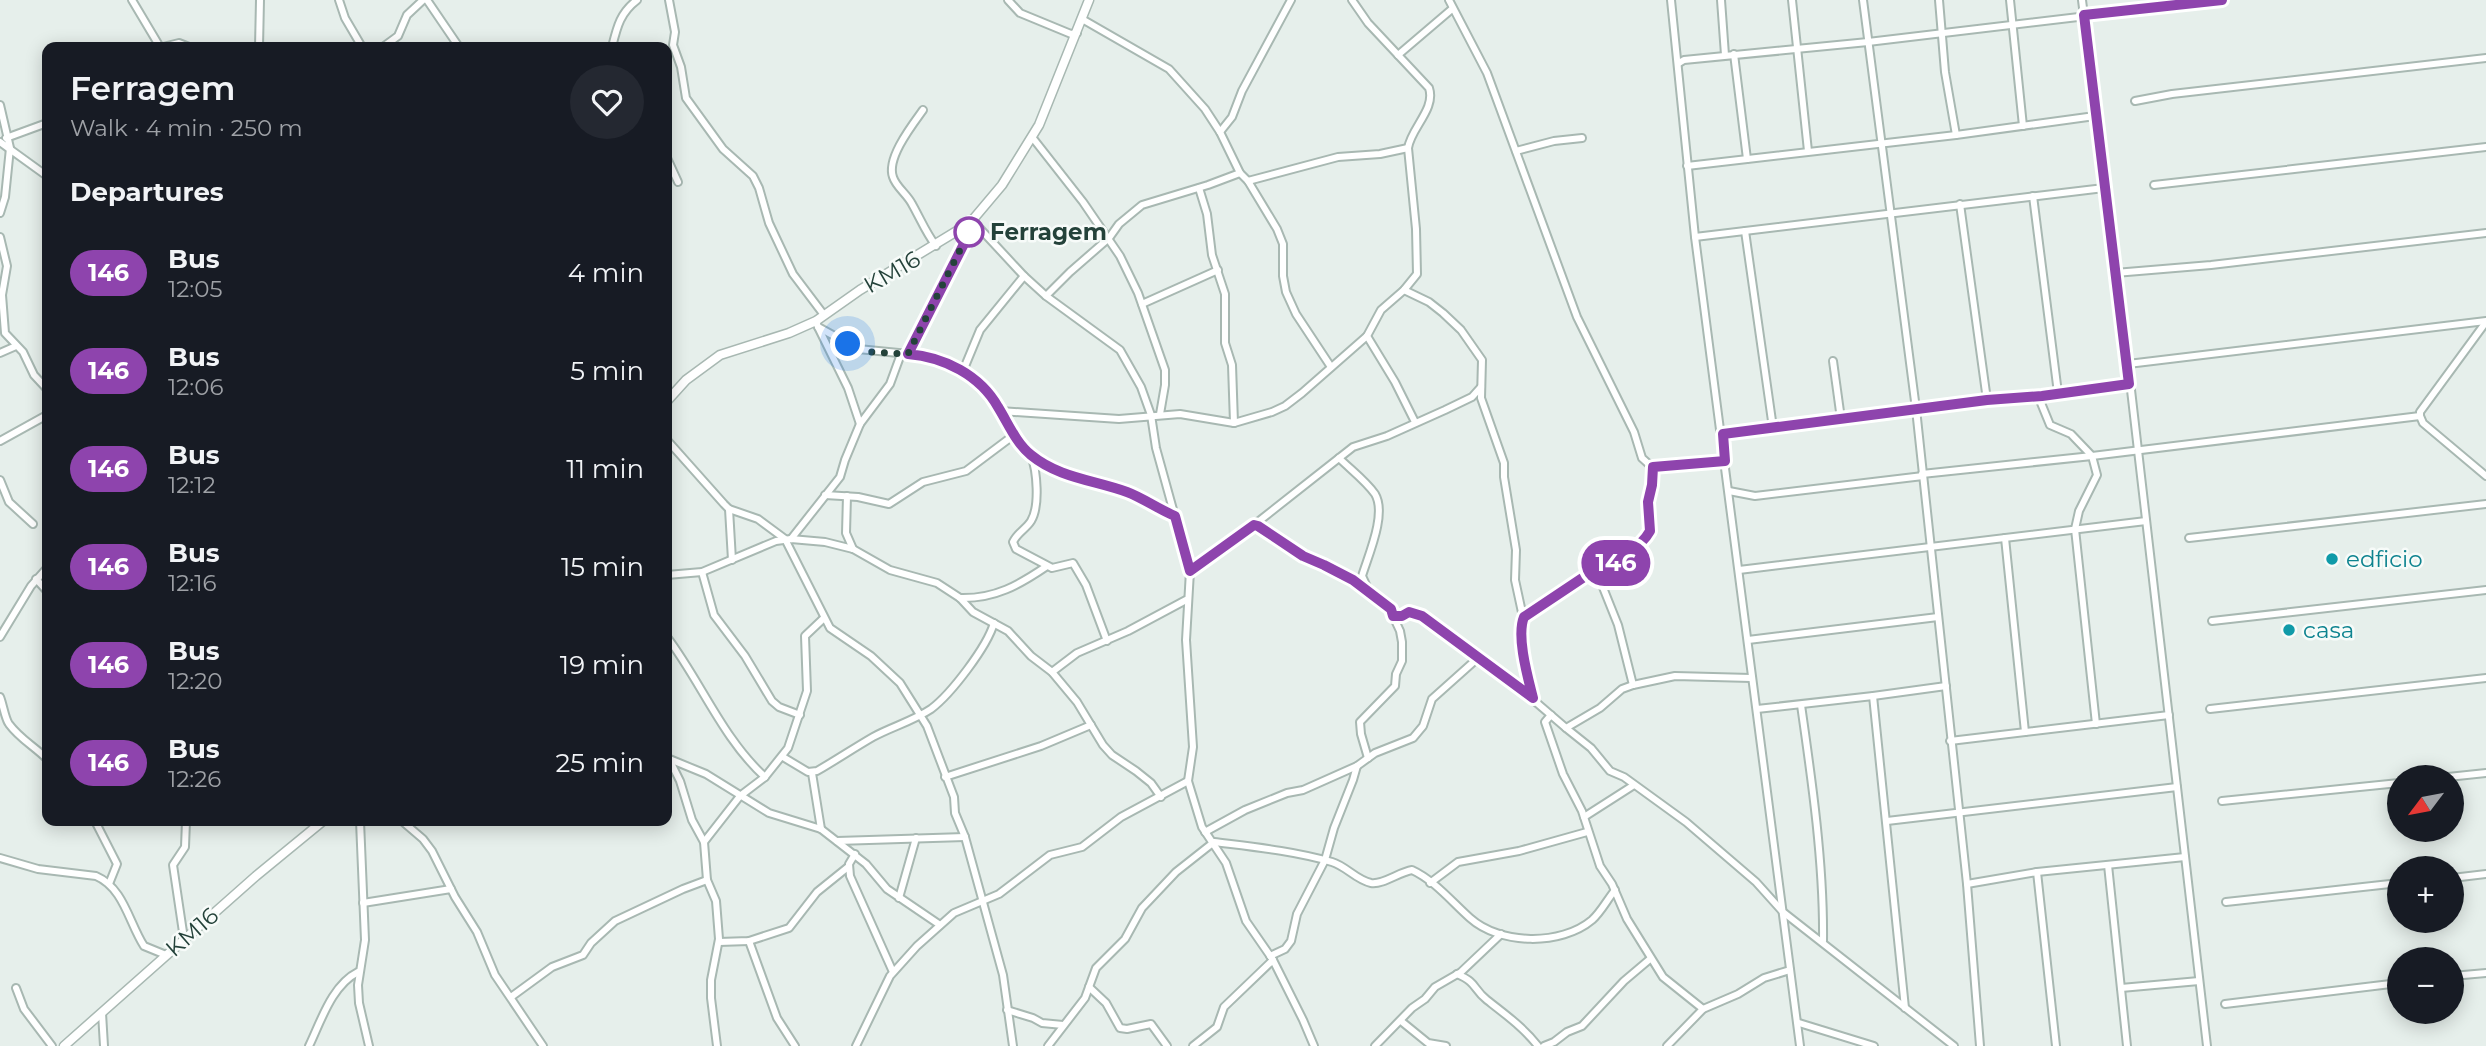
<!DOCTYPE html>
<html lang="en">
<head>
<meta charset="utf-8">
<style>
	body { margin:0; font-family:Montserrat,sans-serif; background:#242831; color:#f1f3f6; height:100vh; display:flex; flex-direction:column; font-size:26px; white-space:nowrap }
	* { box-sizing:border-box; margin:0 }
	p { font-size:23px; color:#9ea1a6 }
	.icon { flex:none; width:38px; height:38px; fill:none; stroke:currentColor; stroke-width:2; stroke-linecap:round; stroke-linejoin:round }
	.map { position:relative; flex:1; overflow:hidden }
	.panel { position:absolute; left:42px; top:42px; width:630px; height:784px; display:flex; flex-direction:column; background:#171b24; border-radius:14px; box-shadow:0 4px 18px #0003 }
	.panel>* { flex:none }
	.badge { padding:0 14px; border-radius:23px; font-size:24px; line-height:46px }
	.needle { width:46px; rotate:238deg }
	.controls { position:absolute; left:2387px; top:765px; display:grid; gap:14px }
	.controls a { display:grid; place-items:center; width:77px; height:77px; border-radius:50%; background:#171b24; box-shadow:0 4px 18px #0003; font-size:35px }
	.you { position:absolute; width:35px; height:35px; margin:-18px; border:5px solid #fff; border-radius:50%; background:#1a73e8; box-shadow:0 0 0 10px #1a73e833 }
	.map>.badge { position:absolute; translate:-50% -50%; box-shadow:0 0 0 4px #fff }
	h2 { padding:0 28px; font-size:26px; line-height:63px }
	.round { display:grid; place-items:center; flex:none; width:74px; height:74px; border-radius:37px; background:#242831 }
	.head { display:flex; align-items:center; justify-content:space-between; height:119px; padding:0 28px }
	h1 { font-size:33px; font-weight:600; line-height:52px }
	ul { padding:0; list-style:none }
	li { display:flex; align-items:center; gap:21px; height:98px; padding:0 28px }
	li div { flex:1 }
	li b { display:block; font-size:26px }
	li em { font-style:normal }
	li .badge { min-width:77px; font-weight:700; text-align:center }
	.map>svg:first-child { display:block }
</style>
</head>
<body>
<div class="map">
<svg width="2486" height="1046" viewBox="0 0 2486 1046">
	<rect width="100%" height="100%" fill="#e6efeb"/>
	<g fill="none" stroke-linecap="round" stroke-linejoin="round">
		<g stroke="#a8b8b2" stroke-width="10">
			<g id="minor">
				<polyline points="132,0 160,47"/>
				<polyline points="339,0 345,18 362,47"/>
				<polyline points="427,0 459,47"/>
				<polyline points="669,0 675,32 673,45 681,67 686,98 723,149 753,176 759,188 769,223 793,274 824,315"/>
				<polyline points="1008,0 1020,13 1071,34 1077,33"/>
				<polyline points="1449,0 1487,73 1577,317 1634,432 1642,458 1652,467 1725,462"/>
				<polyline points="1671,0 1695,237 1800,1046"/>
				<polyline points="1721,0 1725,55"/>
				<polyline points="1792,0 1808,151"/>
				<polyline points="1863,0 1916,409 1967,884 1980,1046"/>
				<polyline points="1939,0 1945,72 1956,135"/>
				<polyline points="2010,0 2023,126"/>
				<polyline points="2082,0 2128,364 2207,1046"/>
				<polyline points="1082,19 1169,69 1205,109 1220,132 1240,173 1248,181 1277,229 1283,244 1283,276 1286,292 1296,314 1331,367"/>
				<polyline points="163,47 179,43 189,47"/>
				<polyline points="259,47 260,0"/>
				<polyline points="383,47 398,36 407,15 423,0"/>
				<path d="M612 47C617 27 620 13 637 0"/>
				<polyline points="1734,54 1747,159"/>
				<polyline points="1398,55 1452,9"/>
				<polyline points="1679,63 1684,60 1868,42 2222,0"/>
				<polyline points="2135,101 2172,94 2486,58"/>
				<polyline points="0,105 10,148 5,197 0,213"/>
				<path d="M923 110C913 124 886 158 893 177 896 187 907 194 912 204 920 218 926 233 936 246"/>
				<polyline points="1220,132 1232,117 1242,91 1291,0"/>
				<polyline points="1032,137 1083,202 1120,256 1138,293 1165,370 1165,385 1160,414"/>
				<polyline points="6,138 47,123"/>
				<polyline points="0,142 47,176"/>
				<polyline points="1516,151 1554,141 1582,138"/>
				<polyline points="667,158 678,182"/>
				<polyline points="1687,166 1956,135 2095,116"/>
				<polyline points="1248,181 1338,157 1380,154 1408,148"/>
				<polyline points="2154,185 2486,147"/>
				<polyline points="1199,188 1207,214 1212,255 1225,294 1225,343 1232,365 1234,423"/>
				<polyline points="2033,196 2058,393"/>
				<polyline points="1960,204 1987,400"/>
				<polyline points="972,220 1024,276 1046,296 1120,350 1141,387 1151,415 1156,448 1190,571 1186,640 1193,747 1188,781 1202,827 1226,863 1246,921 1273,960 1303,1020 1314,1046"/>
				<polyline points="1745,231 1773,428"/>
				<polyline points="0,237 7,266 2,295 5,333 23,352 34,375 47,389"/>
				<polyline points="1695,237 2104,188"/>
				<polyline points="2115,273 2211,265 2486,233"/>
				<polyline points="1404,290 1429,302 1443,313 1461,330 1482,360 1481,398 1504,463 1504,477 1516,550 1515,580 1523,617"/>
				<polyline points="1046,296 1070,272 1109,238 1119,224 1142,205 1208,185 1240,173"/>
				<polyline points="1142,304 1218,270"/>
				<polyline points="816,321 818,327 858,349 919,355 963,371 975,378 989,394 1014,435 1031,455 1060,472 1127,492 1175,516"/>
				<polyline points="818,327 848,388 860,424"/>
				<polyline points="1367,336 1395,382 1415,422"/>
				<polyline points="0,353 16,346"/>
				<polyline points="908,354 969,234 970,223"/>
				<polyline points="1833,361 1841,419"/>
				<polyline points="2128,364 2486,321"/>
				<polyline points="963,371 980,330 1024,276"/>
				<polyline points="2042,396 2041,403 2050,425 2071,434 2092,456 2097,475 2079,511 2075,529 2096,724"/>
				<path d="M1000 411 1119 419 1180 414 1234 423 1272 412 1285 406 1302 393 1367 336 1381 310 1404 290 1417 274 1416 229 1408 148C1411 128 1436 109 1429 88L1368 23 1352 0"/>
				<polyline points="2420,416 2420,412 2486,322"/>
				<polyline points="2420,416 2423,423 2486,476"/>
				<path d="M1723 434C1858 417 1994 401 2129 384"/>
				<polyline points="667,440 724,504 729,509 758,519 785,539 830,628 871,656 900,683 927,726 954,797 955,813 965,837 1003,975 1013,1046"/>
				<polyline points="0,441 47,415"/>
				<path d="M1031 455C1037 471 1040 506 1031 521 1026 529 1017 533 1013 542L1016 549 1052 568 1073 563 1086 585 1107 641"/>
				<path d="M1339 458C1350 469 1366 481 1375 494 1387 514 1368 556 1362 576L1369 591"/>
				<polyline points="1922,474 2092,456 2420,416"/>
				<polyline points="0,480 9,502 33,524"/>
				<polyline points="1729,491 1755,496 1923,476"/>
				<polyline points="825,495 858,497 889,504 923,482 966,471 1014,435"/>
				<polyline points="847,496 846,533 853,549"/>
				<polyline points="729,509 732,560"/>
				<polyline points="1254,525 1353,447 1387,436 1445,410 1472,397 1481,387"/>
				<polyline points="2005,538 2025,732"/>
				<polyline points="2189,538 2486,504"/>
				<polyline points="791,539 840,477 845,460 860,424 890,384 901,354"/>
				<polyline points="1596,570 1618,625 1633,685"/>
				<polyline points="1739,570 2146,521"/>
				<polyline points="1190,571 1254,525 1258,526 1303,556 1324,564 1353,581 1391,609 1393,616 1402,616 1409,612 1422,616 1523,691 1566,728 1600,708 1622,689 1633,685 1675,676 1751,678"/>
				<polyline points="702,572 714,615 745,656 772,701 779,707 800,715"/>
				<polyline points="667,575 702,572 776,541 791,539 825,542 853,549 890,570 937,583 960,598 973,612 1008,631 1031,656 1052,672 1077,702 1103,745 1112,755 1136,771 1151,783 1161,797"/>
				<polyline points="36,579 47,591"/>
				<path d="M960 598C995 599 1019 585 1047 566"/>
				<polyline points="2212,621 2486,590"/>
				<polyline points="0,637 31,586 47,568"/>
				<path d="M667 637C701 682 723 739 765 777"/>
				<polyline points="1748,640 1938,617"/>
				<polyline points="1052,672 1077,653 1128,631 1186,600"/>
				<polyline points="1873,696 1905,1008"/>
				<path d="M0 697C3 704 5 719 9 724 20 739 34 746 47 759"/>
				<path d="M1533 698C1528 678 1516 637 1523 617L1584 577 1630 555 1646 537 1650 531 1648 502 1652 485V467"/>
				<path d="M1801 705C1812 781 1824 865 1823 941"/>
				<polyline points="1757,709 1873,696 1946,686"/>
				<polyline points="2210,709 2486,678"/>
				<polyline points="1551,715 1545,722 1563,774 1582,811 1600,866 1612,884 1627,919 1663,977 1703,1009"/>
				<polyline points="1566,728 1591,748 1610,771 1624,777 1686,822 1756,882 1783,912 1954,1046"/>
				<polyline points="1950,741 2169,715"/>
				<path d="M783 757 808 772 817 771C836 760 854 748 873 737 891 727 913 721 931 709 951 694 987 647 994 623"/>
				<polyline points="667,758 706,774 769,813 821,829 866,864 887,889 940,925"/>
				<polyline points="1368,758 1361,734 1360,722 1395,686 1396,674 1402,661 1402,642 1400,631 1393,616"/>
				<polyline points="670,761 680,781 692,820 704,842 707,880 716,901 719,939 711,980 711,998 717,1046"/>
				<polyline points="812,773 821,829"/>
				<polyline points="945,777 1041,746 1091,725"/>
				<polyline points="2448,777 2486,773"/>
				<polyline points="2222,801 2399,783"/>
				<polyline points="1584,817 1634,785"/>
				<polyline points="95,821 117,864 109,884"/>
				<polyline points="360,821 365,940 358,985 359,1003 369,1046"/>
				<polyline points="402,821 423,839 432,851 455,897 477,932 495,975 543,1046"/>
				<polyline points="1887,821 2177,787"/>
				<polyline points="1205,832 1245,810 1287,793 1303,790 1357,766 1375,753 1413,738 1423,726 1432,699 1479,657"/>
				<polyline points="837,841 965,837"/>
				<polyline points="704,842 740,796 765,777 788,748 807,691 805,636 824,618"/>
				<polyline points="855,854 849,864 850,876 893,972"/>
				<path d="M0 858 38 869 96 876C124 888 129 923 144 946L166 955"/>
				<polyline points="2108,865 2127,1046"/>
				<polyline points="2037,872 2056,1046"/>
				<polyline points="2452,878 2486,874"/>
				<polyline points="1430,883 1458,862 1519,851 1587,832"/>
				<polyline points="1967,884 2037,872 2185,857"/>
				<polyline points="899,898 916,838"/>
				<polyline points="2226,902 2399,883"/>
				<polyline points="363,903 451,889"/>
				<polyline points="184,939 173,865 185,847 186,821"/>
				<polyline points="749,941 777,1018 795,1046"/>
				<polyline points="719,942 749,941 789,928 817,892 848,867"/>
				<polyline points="1270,956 1285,949 1291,941 1297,914 1325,860 1334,828 1353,780 1357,766"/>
				<path d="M1457 974C1478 983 1472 988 1487 1000 1505 1014 1524 1028 1538 1046"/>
				<polyline points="2452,976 2486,973"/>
				<polyline points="1089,987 1106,1003 1120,1028 1127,1029 1151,1024 1167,1046"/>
				<polyline points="16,988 24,1009 52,1046"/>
				<polyline points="2121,988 2199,981"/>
				<polyline points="511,997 552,967 583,955 591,943 615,921 683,889 707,880"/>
				<polyline points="2225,1004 2399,983"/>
				<polyline points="1007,1010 1033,1018 1042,1023 1063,1025"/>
				<polyline points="102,1013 104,1046"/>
				<polyline points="1401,1021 1428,1043 1446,1046"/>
				<polyline points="1799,1023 1874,1046"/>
				<path d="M309 1046C321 1021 332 985 358 972"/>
				<polyline points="856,1046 890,976 917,946 954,913 999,894 1050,855 1082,847 1121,817 1188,781"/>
				<path d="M1048 1046 1085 998 1096 968 1125 939 1142 908 1176 872 1214 842C1254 847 1294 851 1332 862 1346 866 1356 880 1371 883 1383 885 1399 872 1412 870 1434 880 1452 902 1470 918 1500 945 1561 946 1592 920 1601 912 1607 900 1615 890"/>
				<polyline points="1193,1046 1217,1027 1224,1007 1273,960"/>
				<polyline points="1375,1046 1412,1008 1425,999 1435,987 1461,972 1501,934"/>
				<polyline points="1544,1046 1554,1042 1567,1032 1582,1026 1624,981 1650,959"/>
				<polyline points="1667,1046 1703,1009 1738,994 1764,978 1790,970"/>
			</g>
		</g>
		<g stroke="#a8b8b2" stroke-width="11">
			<g id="tertiary">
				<polyline points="667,401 686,380 720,355 789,333 816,321 860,290 970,223 1002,185 1039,125 1089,0"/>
				<polyline points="64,1046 256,876 323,821"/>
			</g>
		</g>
		<use href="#minor" stroke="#fff" stroke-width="6"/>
		<use href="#tertiary" stroke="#fff" stroke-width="8"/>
	</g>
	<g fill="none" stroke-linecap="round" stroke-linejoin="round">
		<g stroke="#fff" stroke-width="16">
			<path id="line" d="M970 223 969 234 908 354C944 357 980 375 998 407 1008 423 1016 443 1031 455 1059 478 1094 480 1127 492 1143 498 1158 509 1175 516L1190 571 1254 525 1258 526 1303 556 1324 565 1353 580 1391 609 1393 616H1402L1409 612 1422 616 1533 698C1528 678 1516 636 1524 617L1584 577 1630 555 1646 537 1650 531 1648 502 1652 485 1653 467 1725 461 1723 434 1987 400 2042 396 2129 384 2084 15 2222 0"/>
		</g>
		<use href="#line" stroke="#8e44ad" stroke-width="10"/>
		<polyline stroke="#24423a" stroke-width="7" stroke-dasharray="0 12.6" points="848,344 870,352 908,354 969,232"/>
	</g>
	<circle fill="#fff" stroke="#8e44ad" stroke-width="3.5" cx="969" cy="232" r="14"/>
	<g fill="#0f9aa8" stroke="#f7fbf9" stroke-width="2.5">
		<circle cx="2332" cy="559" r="7"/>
		<circle cx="2289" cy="630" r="7"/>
	</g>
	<g text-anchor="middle" stroke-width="5" stroke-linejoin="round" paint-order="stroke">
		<g font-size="23" font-weight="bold" fill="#24423a" stroke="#f7fbf9" text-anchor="start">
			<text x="990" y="240">Ferragem</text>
		</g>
		<g font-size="23" fill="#24423a" stroke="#f7fbf9">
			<text transform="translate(892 272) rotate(-30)" y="8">KM16</text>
			<text transform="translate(192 932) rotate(-41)" y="8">KM16</text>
		</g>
		<g font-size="23" fill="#0d838f" stroke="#f7fbf9" text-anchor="start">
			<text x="2346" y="567">edficio</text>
			<text x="2303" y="638">casa</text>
		</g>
	</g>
</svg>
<div class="controls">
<a><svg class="needle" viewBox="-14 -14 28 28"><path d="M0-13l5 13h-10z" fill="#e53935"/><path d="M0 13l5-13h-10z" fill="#9ea1a6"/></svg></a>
<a>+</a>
<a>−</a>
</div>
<div class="you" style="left:848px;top:344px"></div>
<b class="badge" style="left:1616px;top:563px;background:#8e44ad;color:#fff">146</b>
<section class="panel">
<div class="head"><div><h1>Ferragem</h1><p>Walk · 4 min · 250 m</p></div><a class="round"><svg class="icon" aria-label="heart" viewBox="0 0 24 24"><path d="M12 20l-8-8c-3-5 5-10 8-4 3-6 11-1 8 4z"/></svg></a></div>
<h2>Departures</h2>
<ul>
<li><span class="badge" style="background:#8e44ad;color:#fff">146</span><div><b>Bus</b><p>12:05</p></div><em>4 min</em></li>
<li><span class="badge" style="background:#8e44ad;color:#fff">146</span><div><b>Bus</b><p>12:06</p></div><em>5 min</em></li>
<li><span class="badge" style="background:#8e44ad;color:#fff">146</span><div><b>Bus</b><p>12:12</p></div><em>11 min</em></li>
<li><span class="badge" style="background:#8e44ad;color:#fff">146</span><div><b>Bus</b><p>12:16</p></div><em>15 min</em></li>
<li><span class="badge" style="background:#8e44ad;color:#fff">146</span><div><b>Bus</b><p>12:20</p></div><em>19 min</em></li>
<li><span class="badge" style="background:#8e44ad;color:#fff">146</span><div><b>Bus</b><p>12:26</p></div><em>25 min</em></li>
</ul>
</section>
</div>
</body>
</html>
